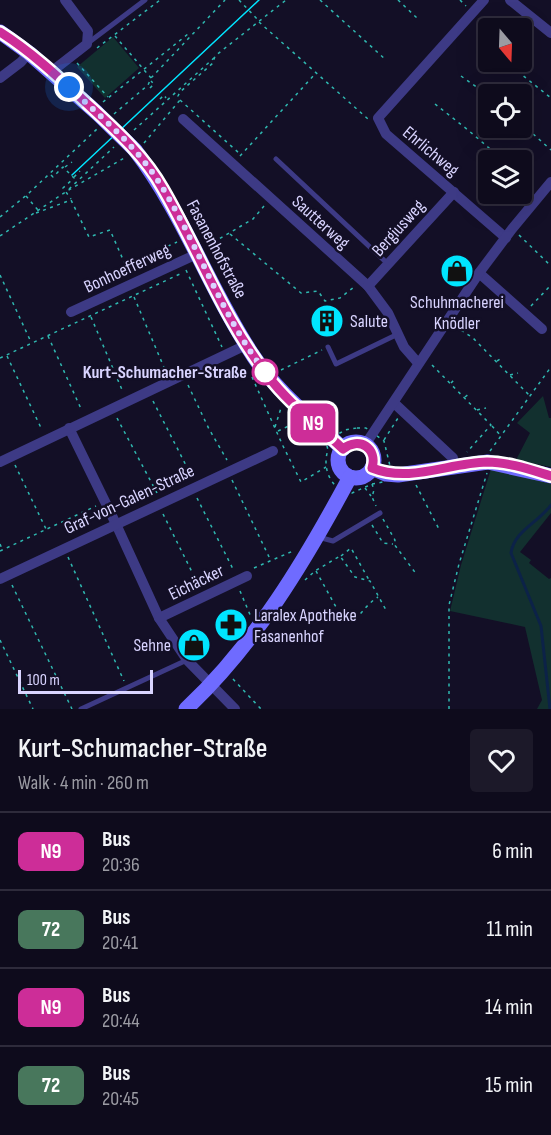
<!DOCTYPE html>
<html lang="en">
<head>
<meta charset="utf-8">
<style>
	body { margin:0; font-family:"Sofia Sans Condensed",sans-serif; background:#1c1929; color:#f1f3f6; height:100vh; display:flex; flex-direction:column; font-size:22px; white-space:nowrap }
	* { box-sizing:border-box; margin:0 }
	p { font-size:20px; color:#9b9ba3 }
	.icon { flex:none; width:33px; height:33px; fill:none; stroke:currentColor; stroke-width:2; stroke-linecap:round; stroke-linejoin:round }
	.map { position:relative; height:709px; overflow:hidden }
	.drawer { display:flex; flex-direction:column; background:#0e0b1c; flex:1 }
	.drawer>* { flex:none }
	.badge { padding:0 12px; border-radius:9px; font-size:21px; line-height:39px }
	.needle { width:39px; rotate:161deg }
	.tools { position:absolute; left:478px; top:18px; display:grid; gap:12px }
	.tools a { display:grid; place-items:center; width:54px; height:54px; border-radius:6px; background:#0e0b1c; box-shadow:0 6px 24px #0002,0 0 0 2px #2e2b3b; font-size:30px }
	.scale { position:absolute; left:18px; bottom:15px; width:135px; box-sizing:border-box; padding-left:6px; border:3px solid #d9d4ff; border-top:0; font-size:16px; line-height:21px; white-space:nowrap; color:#d9d4ff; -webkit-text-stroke:4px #130f26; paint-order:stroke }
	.you { position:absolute; width:30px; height:30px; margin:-15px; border:4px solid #fff; border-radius:50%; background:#1a73e8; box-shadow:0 0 0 9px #1a73e833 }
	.map>.badge { position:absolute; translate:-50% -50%; box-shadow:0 0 0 3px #fff }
	.round { display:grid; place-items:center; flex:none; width:63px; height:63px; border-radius:6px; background:#1c1929 }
	.headline { display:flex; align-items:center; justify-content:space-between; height:102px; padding:0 18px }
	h1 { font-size:28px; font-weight:600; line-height:45px }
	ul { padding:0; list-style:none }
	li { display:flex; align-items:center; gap:18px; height:78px; padding:0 18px; border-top:2px solid #2e2b3b }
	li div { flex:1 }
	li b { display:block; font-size:22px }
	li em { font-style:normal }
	li .badge { min-width:66px; font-weight:700; text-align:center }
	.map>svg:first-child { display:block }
</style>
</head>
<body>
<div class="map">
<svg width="551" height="709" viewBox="0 0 551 709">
	<rect width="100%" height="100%" fill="#130f26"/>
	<g fill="#12302f">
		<polygon points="113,37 139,68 105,98 77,67"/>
		<polygon points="543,396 549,418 551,418 551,467 516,460 530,433 517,423"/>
		<polygon points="491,469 535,478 551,484 551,513 520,552 531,560 529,563 549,579 551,578 551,709 537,709 542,700 525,627 450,611 461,565"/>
	</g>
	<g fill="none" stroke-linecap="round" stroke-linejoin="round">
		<path stroke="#0c2248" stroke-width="3" d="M550 709 541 626 511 553C514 531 539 522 551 505"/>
		<g stroke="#2fb8b0" stroke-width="1.5" stroke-dasharray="3 4.5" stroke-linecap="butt">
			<polyline points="320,0 386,60"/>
			<polyline points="398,0 417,18"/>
			<polyline points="460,0 466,6"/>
			<polyline points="259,22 368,119"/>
			<polyline points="115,36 151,78"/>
			<polyline points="97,48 160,0"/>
			<polyline points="506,62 551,98"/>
			<polyline points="77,63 108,97"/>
			<polyline points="461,76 489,96"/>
			<polyline points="150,88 154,84 151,81"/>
			<polyline points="160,99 164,95 166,98"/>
			<polyline points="180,100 240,154"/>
			<polyline points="103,102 188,34 191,35"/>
			<polyline points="435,104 468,130 503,160"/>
			<polyline points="114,114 148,85 151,78 225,0"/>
			<polyline points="522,124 551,150"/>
			<polyline points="134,130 215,57"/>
			<polyline points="144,143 180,100 178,96 180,92 213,63 215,56 286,0"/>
			<polyline points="240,156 316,73"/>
			<polyline points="65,167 72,162"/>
			<polyline points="51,175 53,177 63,167 74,178 63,188 71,199"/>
			<polyline points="74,177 80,171"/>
			<polyline points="522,178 532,187"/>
			<polyline points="69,189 114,147"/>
			<polyline points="26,196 38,210"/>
			<polyline points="36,213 71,200 89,237 110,230 129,273"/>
			<polyline points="0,217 29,193 97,129"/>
			<polyline points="230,234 301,293 318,291 325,301 340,298 354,287"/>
			<polyline points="519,235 551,266"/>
			<polyline points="0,236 67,191 126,157"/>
			<polyline points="207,246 253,219 264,206"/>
			<polyline points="127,265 177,242"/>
			<polyline points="186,270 222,347"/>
			<polyline points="0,275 31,342"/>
			<polyline points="134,297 166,372"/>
			<polyline points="531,306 551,285"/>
			<polyline points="91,317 123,392"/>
			<polyline points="455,326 473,338 530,396"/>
			<polyline points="48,336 82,411"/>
			<polyline points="7,356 42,430"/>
			<polyline points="0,358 182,273"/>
			<polyline points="497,361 502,358"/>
			<polyline points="432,365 491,425 467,452"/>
			<polyline points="281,370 322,350"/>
			<polyline points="510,375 518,373"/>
			<polyline points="252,377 283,446 301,482 326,467"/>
			<polyline points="451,383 455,379"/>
			<polyline points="188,385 209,429 227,460"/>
			<polyline points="465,397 470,393"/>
			<polyline points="153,401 192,477"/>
			<polyline points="477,410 486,408"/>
			<polyline points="117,418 157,493"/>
			<polyline points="492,426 501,436"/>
			<polyline points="275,427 281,408"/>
			<path d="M357 428H366L384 441 390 466 383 482 372 484 352 493C347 491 338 488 334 484 326 475 324 461 328 450L327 446 337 432 340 433 345 430Z"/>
			<polyline points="278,431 295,423"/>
			<polyline points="384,440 398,418"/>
			<polyline points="490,451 551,367"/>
			<polyline points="15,465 46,529"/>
			<polyline points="232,480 271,561"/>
			<polyline points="372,484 374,490 372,497 376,506"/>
			<polyline points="416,485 440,531"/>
			<polyline points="365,488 371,496"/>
			<polyline points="197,498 234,571"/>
			<polyline points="163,514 200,588"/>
			<polyline points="383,519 395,540 394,544 417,575"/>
			<polyline points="372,525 383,543 393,544"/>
			<polyline points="0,544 2,549"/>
			<polyline points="0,551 96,506"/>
			<polyline points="341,556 351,548 369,580"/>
			<polyline points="68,557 124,681"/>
			<polyline points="254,568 293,551"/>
			<path d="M316 571 341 616 347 620H354C363 612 368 603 378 597"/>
			<polyline points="305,580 315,571 340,556 355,577 370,581 386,610"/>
			<polyline points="12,585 72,709"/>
			<polyline points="240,591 251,617"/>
			<polyline points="0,640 33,709"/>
			<polyline points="233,679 261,709"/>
			<polyline points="449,709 449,605 459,564 487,473"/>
		</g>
		<g stroke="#3d3a85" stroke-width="5">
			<polyline points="88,43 145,0"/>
			<polyline points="276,159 388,264"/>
			<polyline points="328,347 336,364 398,334"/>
			<polyline points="318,537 333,541 380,513"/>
			<polyline points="81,709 187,660"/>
		</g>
		<g stroke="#3d3a85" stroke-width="10">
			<polyline points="484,0 378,118 386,134 506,238"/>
			<polyline points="510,0 551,33"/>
			<polyline points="51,72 87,44 88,31 65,0"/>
			<polyline points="0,78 21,62 29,53"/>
			<polyline points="183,119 368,286 388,313 404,347 418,363"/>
			<polyline points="479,273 542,329"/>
			<polyline points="368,286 454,192"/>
			<polyline points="71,312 197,254"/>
			<polyline points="394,403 453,458"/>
			<polyline points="69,428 116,524 159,618 187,660 235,709"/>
			<polyline points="365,445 479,273 512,229 551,182"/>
			<polyline points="0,462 246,345"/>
			<polyline points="0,579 273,451"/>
			<polyline points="159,618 247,576"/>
		</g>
		<g stroke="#6f6bff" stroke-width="15">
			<polyline points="0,32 29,53 96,112"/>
			<path d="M135 150C184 214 210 291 254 357 278 393 312 419 343 449"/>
			<circle cx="356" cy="460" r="18"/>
			<polyline points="372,468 386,474 398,475 488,462 551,476"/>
			<path d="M186 709C256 643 305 561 350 477"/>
		</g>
		<polyline stroke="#00e5ff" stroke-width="1.5" points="72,175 259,0"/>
		<polyline stroke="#2fb8b0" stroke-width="1.5" stroke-dasharray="3 4.5" stroke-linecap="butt" points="239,0 259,21"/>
		<polyline stroke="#6f6bff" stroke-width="15" points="96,112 135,150"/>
	</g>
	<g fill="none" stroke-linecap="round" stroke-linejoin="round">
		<g stroke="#fff" stroke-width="14">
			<path id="line" d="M0 32C30 51 56 75 81 98 111 126 143 153 163 189 199 251 224 320 268 376 289 404 318 425 343 449 359 436 378 448 372 468 410 483 448 463 487 462 508 462 531 470 551 476"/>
		</g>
		<use href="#line" stroke="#cd2d98" stroke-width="9"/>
		<path stroke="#d9d4ff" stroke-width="6" stroke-dasharray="0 10.8" d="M69 87C102 118 138 147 162 187 199 247 222 316 265 372"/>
	</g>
	<defs>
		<g id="shop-disc" transform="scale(1.725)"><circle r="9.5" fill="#00e5ff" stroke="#130f26"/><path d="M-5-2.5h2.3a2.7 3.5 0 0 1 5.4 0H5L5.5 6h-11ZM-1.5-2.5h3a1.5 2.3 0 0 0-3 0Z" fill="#111"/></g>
		<g id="building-disc" transform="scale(1.725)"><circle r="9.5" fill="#00e5ff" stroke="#130f26"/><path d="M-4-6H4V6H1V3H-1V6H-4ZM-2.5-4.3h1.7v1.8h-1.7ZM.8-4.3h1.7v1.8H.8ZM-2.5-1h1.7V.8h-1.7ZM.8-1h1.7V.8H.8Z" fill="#111"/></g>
		<g id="pharmacy-disc" transform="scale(1.725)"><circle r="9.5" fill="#00e5ff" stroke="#130f26"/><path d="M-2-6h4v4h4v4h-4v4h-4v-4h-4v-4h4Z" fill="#111"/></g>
	</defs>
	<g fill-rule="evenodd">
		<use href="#shop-disc" x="457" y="271"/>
		<use href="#building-disc" x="327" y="321"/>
		<use href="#pharmacy-disc" x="231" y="625"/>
		<use href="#shop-disc" x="194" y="645"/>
	</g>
	<circle fill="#fff" stroke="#cd2d98" stroke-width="3" cx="265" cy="372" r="12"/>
	<g text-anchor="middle" stroke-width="5" stroke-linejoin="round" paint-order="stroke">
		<g font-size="18" fill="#d9d4ff" stroke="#130f26">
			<text transform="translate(431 151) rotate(40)" y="6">Ehrlichweg</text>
			<text transform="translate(321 222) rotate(42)" y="6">Sautterweg</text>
			<text transform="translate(398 228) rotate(-48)" y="6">Bergiusweg</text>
			<text transform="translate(217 249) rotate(62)" y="6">Fasanenhofstraße</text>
			<text transform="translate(127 268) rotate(-25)" y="6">Bonhoefferweg</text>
			<text transform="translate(129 499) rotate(-25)" y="6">Graf-von-Galen-Straße</text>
			<text transform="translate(196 582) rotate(-26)" y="6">Eichäcker</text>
		</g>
		<g font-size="18" fill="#d9d4ff" stroke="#130f26" text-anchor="start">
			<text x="457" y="308" text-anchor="middle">Schuhmacherei<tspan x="457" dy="21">Knödler</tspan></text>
			<text x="350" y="327">Salute</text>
			<text x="254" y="621">Laralex Apotheke<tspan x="254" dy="21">Fasanenhof</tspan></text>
			<text x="171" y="651" text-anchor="end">Sehne</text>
		</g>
		<g font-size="18" font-weight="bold" fill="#d9d4ff" stroke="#130f26" text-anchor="end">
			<text x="247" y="378">Kurt-Schumacher-Straße</text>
		</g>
	</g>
</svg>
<div class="tools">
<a><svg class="needle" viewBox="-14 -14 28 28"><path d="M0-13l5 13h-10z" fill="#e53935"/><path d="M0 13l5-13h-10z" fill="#9b9ba3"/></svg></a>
<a><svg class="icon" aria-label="locate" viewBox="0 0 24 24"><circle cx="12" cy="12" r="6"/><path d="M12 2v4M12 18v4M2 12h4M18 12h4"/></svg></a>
<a><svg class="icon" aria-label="layers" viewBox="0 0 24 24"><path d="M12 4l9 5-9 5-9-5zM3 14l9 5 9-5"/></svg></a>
</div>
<div class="scale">100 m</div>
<div class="you" style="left:69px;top:87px"></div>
<b class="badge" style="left:313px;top:423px;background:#cd2d98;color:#fff">N9</b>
</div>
<section class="drawer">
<div class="headline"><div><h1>Kurt-Schumacher-Straße</h1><p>Walk · 4 min · 260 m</p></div><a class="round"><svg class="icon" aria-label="heart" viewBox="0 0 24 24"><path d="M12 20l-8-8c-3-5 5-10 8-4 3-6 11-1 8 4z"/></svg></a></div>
<ul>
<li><span class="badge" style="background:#cd2d98;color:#fff">N9</span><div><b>Bus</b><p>20:36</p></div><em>6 min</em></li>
<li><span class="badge" style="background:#48775c;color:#fff">72</span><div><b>Bus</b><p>20:41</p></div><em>11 min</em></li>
<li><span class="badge" style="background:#cd2d98;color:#fff">N9</span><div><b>Bus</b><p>20:44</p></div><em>14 min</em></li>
<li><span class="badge" style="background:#48775c;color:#fff">72</span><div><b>Bus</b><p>20:45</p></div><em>15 min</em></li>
</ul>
</section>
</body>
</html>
